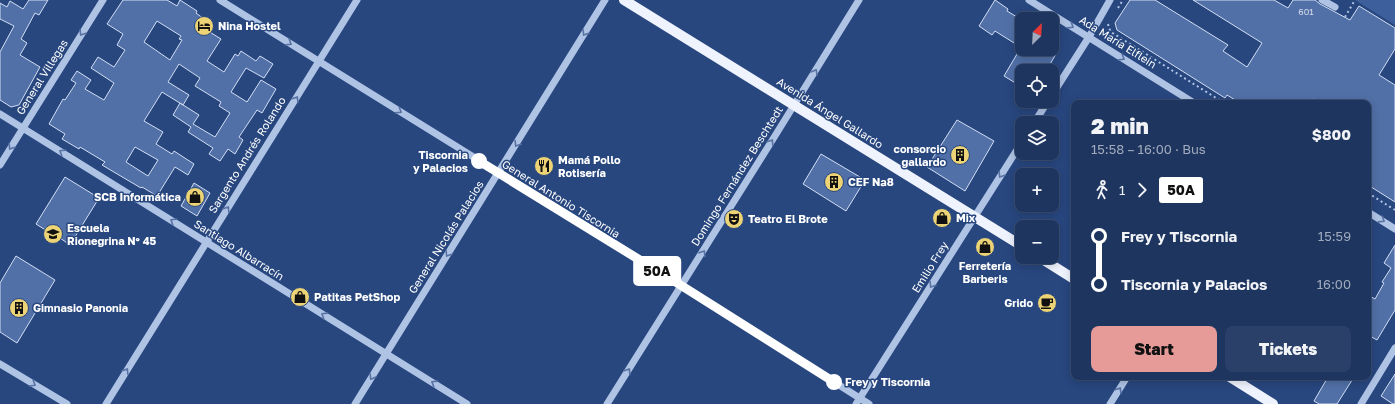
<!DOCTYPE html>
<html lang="en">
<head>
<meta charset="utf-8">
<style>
	body { margin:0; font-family:"Golos Text",sans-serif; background:#2b4068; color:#f1f3f6; height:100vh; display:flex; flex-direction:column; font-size:15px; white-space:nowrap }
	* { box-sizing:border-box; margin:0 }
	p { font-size:13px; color:#a1abbd }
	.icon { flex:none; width:22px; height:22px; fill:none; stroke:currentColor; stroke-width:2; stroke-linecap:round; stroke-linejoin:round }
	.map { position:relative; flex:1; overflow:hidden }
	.details { position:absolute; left:1071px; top:100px; width:300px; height:280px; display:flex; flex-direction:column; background:#1e355f; border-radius:8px; box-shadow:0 2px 10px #0003,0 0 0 1px #3c5074 }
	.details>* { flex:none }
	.badge { padding:0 8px; border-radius:3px; font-size:14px; line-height:26px }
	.needle { width:26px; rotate:24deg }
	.tools { position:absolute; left:1015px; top:12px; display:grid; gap:8px }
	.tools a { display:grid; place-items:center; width:44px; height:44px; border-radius:8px; background:#1e355f; box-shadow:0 2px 10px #0003,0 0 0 1px #3c5074; font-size:20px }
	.map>.badge { position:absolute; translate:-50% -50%; box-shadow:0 0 0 2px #fff }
	.legs { display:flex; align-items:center; gap:6px; height:44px; padding:0 20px; font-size:13px }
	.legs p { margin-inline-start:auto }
	.headline { display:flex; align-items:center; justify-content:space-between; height:68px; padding:0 20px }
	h1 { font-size:22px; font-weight:800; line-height:30px }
	.cta { display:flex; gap:8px; margin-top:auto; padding:8px 20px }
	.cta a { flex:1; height:46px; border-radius:8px; background:#e69b98; color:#111; font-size:16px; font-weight:800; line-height:46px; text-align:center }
	.cta a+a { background:#2b4068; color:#f1f3f6 }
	ul { padding:0 20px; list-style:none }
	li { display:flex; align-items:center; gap:14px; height:48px; font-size:15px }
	li i { display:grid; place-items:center; width:6px; height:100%; margin:0 5px; background:currentColor }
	li i::after { content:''; width:10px; height:10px; margin:-5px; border:3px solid; border-radius:50%; background:#1e355f }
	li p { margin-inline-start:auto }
	li:first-child i { background:linear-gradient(#0000 50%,currentColor 0) }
	li:last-child i { background:linear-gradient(currentColor 50%,#0000 0) }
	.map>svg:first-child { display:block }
</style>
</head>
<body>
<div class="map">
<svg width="1395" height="404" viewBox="0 0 1395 404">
	<rect width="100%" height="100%" fill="#28477f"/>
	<polygon fill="#3d609c" points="1355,0 1395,0 1395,25"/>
	<g fill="#5170a7" stroke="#d2def4" fill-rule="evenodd">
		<polygon points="29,0 48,0 39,15 35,13 21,39 27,43 20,55 40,67 19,105 11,107 0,100 0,52 14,26 0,19 0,3 7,7 10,1 23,9"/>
		<path d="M123 0H167L177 6 180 0 197 11 196 13 204 19 200 26 221 39 207 61 224 72 235 54 238 56 241 51 256 61 260 56 273 64 264 78 246 68 231 92 247 102 261 80 276 89 262 113 257 110 239 137 243 140 235 154 228 149 220 161 209 154 213 148 188 132 191 127 173 115 180 103 199 115 193 124 215 137 230 113 219 106 221 102 195 86 200 78 179 64 168 82 189 95 183 105 162 92 144 121 163 132 156 144 172 154 174 151 194 164 188 175 175 167 157 196 142 187 141 188 102 165 105 162 80 147 79 149 62 139 65 134 49 124 63 99 65 100 76 83 71 80 77 71 91 80 85 89 104 100 114 83 91 68 98 57 114 67 125 50 117 45 123 34 107 24ZM157 21 181 36 179 39 182 40 170 60 144 42ZM135 147 158 160 148 176 126 162Z"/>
		<polygon points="995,0 1008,9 1007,11 1022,20 1022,48 995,31 992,35 979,26"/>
		<polygon points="1130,0 1155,0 1228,45 1223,51 1247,67 1262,43 1193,0 1274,0 1288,8 1293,0 1315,0 1320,4 1350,20 1359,6 1395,28 1395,49 1379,75 1395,85 1395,202 1368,185 1368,103 1320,103 1313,99 1311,103 1240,103 1227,95 1225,98 1117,30 1115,23"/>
		<polygon points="1020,49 1059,49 1046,71 1022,71 1022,87 1004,76"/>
		<polygon points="957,120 994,141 965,191 927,167"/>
		<polygon points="821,154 865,180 846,211 803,184"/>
		<polygon points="65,177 99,198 70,245 60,238 57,242 45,235 47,231 36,224"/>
		<polygon points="194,183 210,193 197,216 181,206"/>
		<polygon points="1395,245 1395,310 1377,340 1368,335 1368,295 1375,299 1384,283 1382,282 1391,268 1384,263"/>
		<polygon points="16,256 55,280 17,343 0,332 0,283"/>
		<polygon points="1395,374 1395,404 1393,404 1381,396"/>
		<polygon points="1328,377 1354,377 1337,404 1319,404 1314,401"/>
	</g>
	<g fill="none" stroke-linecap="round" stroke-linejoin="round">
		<g stroke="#afc3e5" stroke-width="2" stroke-dasharray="2 3" stroke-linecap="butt">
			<polyline points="1118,8 1123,0"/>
			<polyline points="1345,17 1355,0"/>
			<polyline points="1108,24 1109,28 1111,32 1224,103"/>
			<polyline points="1368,193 1395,210"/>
		</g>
		<g stroke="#afc3e5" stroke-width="7">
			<polyline points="220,0 682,286 869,404"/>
			<polyline points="1029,0 1194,103"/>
			<polyline points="1322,0 1335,7"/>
			<polyline points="1052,95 1089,37 1110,0"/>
			<polyline points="0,114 467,404"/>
			<polyline points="1034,123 1048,101"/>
			<polyline points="0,165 103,0"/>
			<polyline points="1368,212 1395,229"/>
			<polyline points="0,364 67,404"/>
			<polyline points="106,404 357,0"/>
			<polyline points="355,404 605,0"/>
			<polyline points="607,404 778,131 859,0"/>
			<polyline points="856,404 1022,142"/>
			<polyline points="1110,404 1127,377"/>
			<polyline points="1361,404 1395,348"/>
		</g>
		<g stroke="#eff3fd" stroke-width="10">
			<polyline points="624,0 1022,246"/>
			<polyline points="1039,257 1074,279"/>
			<polyline points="1230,377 1273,404"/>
		</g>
	</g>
	<defs><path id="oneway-chevron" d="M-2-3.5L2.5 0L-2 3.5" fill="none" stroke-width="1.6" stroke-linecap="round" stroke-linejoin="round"/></defs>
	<g stroke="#5772a3">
		<use href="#oneway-chevron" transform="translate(1071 26) rotate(32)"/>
		<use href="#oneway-chevron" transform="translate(82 33) rotate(122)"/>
		<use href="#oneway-chevron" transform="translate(585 33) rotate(122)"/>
		<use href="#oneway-chevron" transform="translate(289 43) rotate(32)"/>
		<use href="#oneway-chevron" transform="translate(1122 58) rotate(32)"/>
		<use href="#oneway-chevron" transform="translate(815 72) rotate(-59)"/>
		<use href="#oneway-chevron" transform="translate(296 99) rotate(-58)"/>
		<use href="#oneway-chevron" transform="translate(399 111) rotate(32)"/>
		<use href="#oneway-chevron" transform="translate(771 142) rotate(-58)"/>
		<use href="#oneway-chevron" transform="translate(517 144) rotate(122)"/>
		<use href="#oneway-chevron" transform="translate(11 147) rotate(122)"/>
		<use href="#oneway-chevron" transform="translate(62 152) rotate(-148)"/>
		<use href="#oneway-chevron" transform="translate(1001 175) rotate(123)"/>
		<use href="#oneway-chevron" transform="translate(227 209) rotate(-58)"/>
		<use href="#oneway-chevron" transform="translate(1382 220) rotate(32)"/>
		<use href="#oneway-chevron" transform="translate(173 221) rotate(-148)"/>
		<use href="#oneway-chevron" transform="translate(703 253) rotate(-58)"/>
		<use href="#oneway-chevron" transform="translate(448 254) rotate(122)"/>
		<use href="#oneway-chevron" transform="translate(932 285) rotate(122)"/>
		<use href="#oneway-chevron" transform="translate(324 315) rotate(-148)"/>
		<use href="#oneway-chevron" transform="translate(126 371) rotate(-58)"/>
		<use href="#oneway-chevron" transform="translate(628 371) rotate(-58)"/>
		<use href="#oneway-chevron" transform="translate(372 377) rotate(121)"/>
		<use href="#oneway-chevron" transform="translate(434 383) rotate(-148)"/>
		<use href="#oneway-chevron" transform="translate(33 384) rotate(31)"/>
		<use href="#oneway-chevron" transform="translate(1119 390) rotate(-58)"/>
	</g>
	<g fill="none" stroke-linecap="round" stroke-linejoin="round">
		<g stroke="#fff" stroke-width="9">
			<polyline id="line-1" points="479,161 682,286 834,382"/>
		</g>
		<use href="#line-1" stroke="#fff" stroke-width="6"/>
	</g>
	<defs>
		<g id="hotel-disc" transform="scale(1)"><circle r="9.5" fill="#ecd375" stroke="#28477f"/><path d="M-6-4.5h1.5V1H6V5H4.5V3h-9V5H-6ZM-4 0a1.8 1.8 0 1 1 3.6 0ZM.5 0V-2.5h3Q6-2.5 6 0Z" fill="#111"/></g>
		<g id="building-disc" transform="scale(1)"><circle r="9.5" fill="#ecd375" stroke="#28477f"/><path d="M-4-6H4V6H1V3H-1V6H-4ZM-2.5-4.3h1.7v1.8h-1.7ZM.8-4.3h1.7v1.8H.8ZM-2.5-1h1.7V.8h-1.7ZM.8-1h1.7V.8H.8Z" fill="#111"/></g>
		<g id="restaurant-disc" transform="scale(1)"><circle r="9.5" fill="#ecd375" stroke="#28477f"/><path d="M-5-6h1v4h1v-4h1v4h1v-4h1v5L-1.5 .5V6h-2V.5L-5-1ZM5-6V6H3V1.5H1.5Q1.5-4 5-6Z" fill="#111"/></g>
		<g id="shop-disc" transform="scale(1)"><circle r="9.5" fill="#ecd375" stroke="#28477f"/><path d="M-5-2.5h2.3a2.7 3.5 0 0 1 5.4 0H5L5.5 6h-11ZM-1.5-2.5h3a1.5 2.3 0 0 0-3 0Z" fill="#111"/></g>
		<g id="theatre-disc" transform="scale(1)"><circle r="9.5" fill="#ecd375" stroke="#28477f"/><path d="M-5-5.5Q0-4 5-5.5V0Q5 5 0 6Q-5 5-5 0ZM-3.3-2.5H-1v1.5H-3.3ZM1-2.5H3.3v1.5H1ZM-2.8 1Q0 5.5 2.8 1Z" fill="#111"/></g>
		<g id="school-disc" transform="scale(1)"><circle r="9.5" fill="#ecd375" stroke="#28477f"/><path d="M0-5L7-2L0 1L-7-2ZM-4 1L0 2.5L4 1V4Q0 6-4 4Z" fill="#111"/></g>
		<g id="cafe-disc" transform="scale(1)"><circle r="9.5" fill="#ecd375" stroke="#28477f"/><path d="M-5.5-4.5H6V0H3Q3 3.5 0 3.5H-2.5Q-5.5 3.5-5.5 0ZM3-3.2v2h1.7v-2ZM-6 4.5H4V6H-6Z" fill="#111"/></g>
	</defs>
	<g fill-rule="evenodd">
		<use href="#hotel-disc" x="204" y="26"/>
		<use href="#building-disc" x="960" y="155"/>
		<use href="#restaurant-disc" x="544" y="166"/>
		<use href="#building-disc" x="834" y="182"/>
		<use href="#shop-disc" x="195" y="197"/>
		<use href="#shop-disc" x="942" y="218"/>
		<use href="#theatre-disc" x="734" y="219"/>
		<use href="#school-disc" x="53" y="234"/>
		<use href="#shop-disc" x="985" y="247"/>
		<use href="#shop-disc" x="300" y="297"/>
		<use href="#cafe-disc" x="1047" y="303"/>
		<use href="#building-disc" x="19" y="308"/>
	</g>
	<g fill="#fff" stroke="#fff" stroke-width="2">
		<circle cx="479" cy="161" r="7"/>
		<circle cx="834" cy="382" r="7"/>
	</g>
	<g text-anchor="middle" stroke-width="3" stroke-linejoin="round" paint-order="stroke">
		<g font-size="9" fill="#d4dbe9">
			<text x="1306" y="15">601</text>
		</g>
		<g font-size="11" font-weight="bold" fill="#fff" stroke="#28477f" text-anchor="start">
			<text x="218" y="30">Nina Hostel</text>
			<text x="946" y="153" text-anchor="end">consorcio<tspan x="946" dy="13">gallardo</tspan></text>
			<text x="558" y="164">Mamá Pollo<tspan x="558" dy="13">Rotisería</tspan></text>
			<text x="848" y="186">CEF Nª8</text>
			<text x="181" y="201" text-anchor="end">SCB Informática</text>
			<text x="956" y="222">Mix</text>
			<text x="748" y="223">Teatro El Brote</text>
			<text x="67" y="232">Escuela<tspan x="67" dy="13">Rionegrina N° 45</tspan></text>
			<text x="985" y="270" text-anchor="middle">Ferretería<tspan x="985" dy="13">Barberis</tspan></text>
			<text x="314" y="301">Patitas PetShop</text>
			<text x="1033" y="307" text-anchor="end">Grido</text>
			<text x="33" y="312">Gimnasio Panonia</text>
		</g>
		<g font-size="11" fill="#fff" stroke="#28477f">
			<text transform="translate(1118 42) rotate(32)" y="4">Ada María Elflein</text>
			<text transform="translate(42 77) rotate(-58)" y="4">General Villegas</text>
			<text transform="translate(830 113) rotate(32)" y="4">Avenida Ángel Gallardo</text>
			<text transform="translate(247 155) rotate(-58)" y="4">Sargento Andrés Rolando</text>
			<text transform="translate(737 176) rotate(-58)" y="4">Domingo Fernández Beschtedt</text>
			<text transform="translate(561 199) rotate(32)" y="4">General Antonio Tiscornia</text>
			<text transform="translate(446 237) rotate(-58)" y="4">General Nicolás Palacios</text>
			<text transform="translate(239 250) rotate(32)" y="4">Santiago Albarracín</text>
			<text transform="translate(930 267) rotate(-58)" y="4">Emilio Frey</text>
		</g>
		<g font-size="11" font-weight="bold" fill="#fff" stroke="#28477f" text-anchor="end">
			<text x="468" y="159">Tiscornia<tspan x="468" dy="13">y Palacios</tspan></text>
			<text x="845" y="386" text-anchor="start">Frey y Tiscornia</text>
		</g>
	</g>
</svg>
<div class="tools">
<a><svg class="needle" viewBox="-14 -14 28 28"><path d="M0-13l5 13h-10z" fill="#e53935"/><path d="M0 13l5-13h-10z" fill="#a1abbd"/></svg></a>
<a><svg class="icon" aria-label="locate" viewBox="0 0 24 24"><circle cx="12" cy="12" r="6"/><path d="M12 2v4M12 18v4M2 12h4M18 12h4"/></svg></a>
<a><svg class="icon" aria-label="layers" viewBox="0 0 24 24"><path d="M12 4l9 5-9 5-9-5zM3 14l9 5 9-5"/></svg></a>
<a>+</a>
<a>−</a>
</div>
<b class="badge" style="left:657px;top:271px;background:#fff;color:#111">50A</b>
<section class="details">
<div class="headline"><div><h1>2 min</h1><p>15:58 – 16:00 · Bus</p></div><b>$800</b></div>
<div class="legs"><svg class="icon" aria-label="walk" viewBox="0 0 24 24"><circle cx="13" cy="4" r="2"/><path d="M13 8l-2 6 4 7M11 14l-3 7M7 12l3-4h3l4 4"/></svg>1<svg class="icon" aria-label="forward" viewBox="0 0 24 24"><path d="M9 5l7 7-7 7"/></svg><b class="badge" style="background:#fff;color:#111">50A</b></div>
<ul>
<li><i style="color:#fff"></i><b>Frey y Tiscornia</b><p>15:59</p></li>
<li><i style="color:#fff"></i><b>Tiscornia y Palacios</b><p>16:00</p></li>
</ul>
<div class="cta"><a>Start</a><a>Tickets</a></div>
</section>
</div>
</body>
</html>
